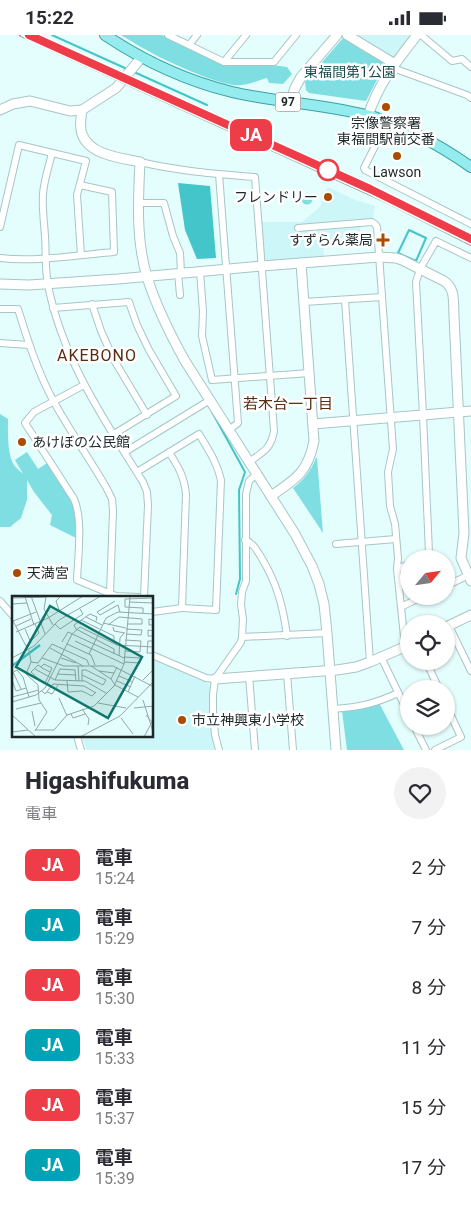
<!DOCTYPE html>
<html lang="ja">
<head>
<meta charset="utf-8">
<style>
	body { margin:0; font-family:Roboto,"Noto Sans JP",sans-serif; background:#f2f2f3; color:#2b2b33; height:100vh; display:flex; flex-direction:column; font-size:19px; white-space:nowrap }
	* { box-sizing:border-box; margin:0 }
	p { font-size:16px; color:#7c7c81 }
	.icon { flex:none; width:28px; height:28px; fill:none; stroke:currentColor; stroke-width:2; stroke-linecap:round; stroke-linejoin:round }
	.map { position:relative; height:715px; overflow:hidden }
	.panel { display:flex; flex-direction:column; background:#fff; flex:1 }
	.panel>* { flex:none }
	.badge { padding:0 10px; border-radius:8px; font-size:18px; line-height:32px }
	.needle { width:32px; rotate:61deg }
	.buttons { position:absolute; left:400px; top:515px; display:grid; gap:10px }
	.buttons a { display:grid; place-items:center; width:55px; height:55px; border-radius:50%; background:#fff; box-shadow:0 1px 4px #0004; font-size:25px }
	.map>.badge { position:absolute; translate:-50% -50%; box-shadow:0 0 0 2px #fff }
	.round { display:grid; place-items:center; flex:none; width:52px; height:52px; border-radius:26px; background:#f2f2f3 }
	.overview { display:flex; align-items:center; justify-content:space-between; height:85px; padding:0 25px }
	h1 { font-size:24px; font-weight:800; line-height:38px }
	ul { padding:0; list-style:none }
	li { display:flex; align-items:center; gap:15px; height:60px; padding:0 25px }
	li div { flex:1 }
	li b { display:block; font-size:19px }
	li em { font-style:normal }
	li .badge { min-width:55px; font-weight:700; text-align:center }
	.status { display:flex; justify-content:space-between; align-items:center; height:35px; padding:0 25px; background:#fff; direction:ltr }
	.status svg { height:14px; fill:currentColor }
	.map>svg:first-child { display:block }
</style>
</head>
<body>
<div class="status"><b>15:22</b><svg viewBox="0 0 49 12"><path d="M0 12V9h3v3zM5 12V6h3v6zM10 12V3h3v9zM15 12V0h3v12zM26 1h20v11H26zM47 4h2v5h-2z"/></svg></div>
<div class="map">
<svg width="471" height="715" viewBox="0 0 471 715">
	<rect width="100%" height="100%" fill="#e4fdfd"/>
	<g fill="#ccf6f7">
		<polygon points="352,0 410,0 393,23"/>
		<polygon points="328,152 353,164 375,171 372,189 360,191 361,205 323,208 324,222 266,226 264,225 261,187 302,187 320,172"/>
		<polygon points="153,625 210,649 210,668 214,715 87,715 82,701 152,701"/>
	</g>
	<g fill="#7fdee1">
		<path d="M121 0H162L224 30 265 29 287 32 292 39 283 49 269 48 267 43C256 46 244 52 233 50 222 48 210 44 200 40 172 29 146 16 121 0Z"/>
		<polygon points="344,2 388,29 379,41 366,66 309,58 306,55 305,47"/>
		<circle cx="307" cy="164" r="5.5"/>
		<path d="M0 379 8 384C8 397 7 419 14 430 16 433 20 436 23 439L15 425 27 417 38 434 47 428C55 441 70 457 74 472 76 482 76 493 76 503L50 490 52 480 34 457 27 445V465L21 483 10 492H0Z"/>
		<path d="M316 423H317L323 498 293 453C304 445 311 435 316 423Z"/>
		<polygon points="379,668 404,715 347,715 342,676"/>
	</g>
	<polygon fill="#44c5c9" points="178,148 210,151 216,223 197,224 185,195"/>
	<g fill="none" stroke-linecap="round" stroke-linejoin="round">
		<g stroke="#44c5c9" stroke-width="2">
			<polyline points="52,0 127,34"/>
			<polyline points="134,37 207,70"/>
			<polygon points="409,195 426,203 416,226 398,218"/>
			<polyline points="212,377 245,437 239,455 240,544 236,559"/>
		</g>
		<g stroke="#a7c6c6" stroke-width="8">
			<g id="street">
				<polyline points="168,0 224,27 274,27 296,0"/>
				<polyline points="421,0 452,26 462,24 471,32"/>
				<polyline points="189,10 197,0"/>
				<polyline points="224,27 246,0"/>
				<polyline points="393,33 467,60 471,63"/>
				<polyline points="387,87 364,133 365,135 471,189"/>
				<path d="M52 118C49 131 44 145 43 159 42 172 44 187 45 201 46 217 45 234 48 250 62 323 104 385 143 447L147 457 148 470 144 562"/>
				<path d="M140 127C178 136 217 139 255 142L274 396C271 414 263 417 249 427"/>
				<polyline points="219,139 238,388 229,395"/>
				<polyline points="138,168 164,168 173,201 180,218 181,238"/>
				<polyline points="0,192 19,110 86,126 77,160 81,220"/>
				<polyline points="298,193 372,187 375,189 377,192 393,414 388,437 390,471 395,489 398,523 397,534 405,611"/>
				<path d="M0 223C38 227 77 220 114 217L112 157 80 150"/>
				<polyline points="200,236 203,277 202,301 212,345 310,338"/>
				<polyline points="178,238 180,260"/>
				<polyline points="345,265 370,627"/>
				<polyline points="304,267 382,262"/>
				<polyline points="92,269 101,296 114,325 147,380"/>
				<polyline points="53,273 129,267 137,290 149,315 176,361 114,399"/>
				<path d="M0 274H18C28 306 38 338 54 367 70 396 89 423 106 452L112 464 113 476 110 558"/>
				<polyline points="0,308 29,310"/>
				<path d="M84 350 34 377 25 388 74 464C83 484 78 521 77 545L116 561 139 562"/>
				<polyline points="125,417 210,365"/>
				<path d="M137 437 199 399C208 414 217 427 221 445L216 575 182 573 186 459C184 441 179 433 169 417"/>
				<path d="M245 505C254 509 256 514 261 522 277 548 283 571 287 601"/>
				<polyline points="336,509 396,504"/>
				<polyline points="421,524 426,522 429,518 423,380 416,247 420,234 436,206 471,223"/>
				<polyline points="397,534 409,529"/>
				<polyline points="446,551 471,539"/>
				<polyline points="0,566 14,582"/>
				<polyline points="401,572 423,561"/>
				<polyline points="152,577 182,573"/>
				<polyline points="449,591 471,636"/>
				<polyline points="242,602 243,584 241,570 242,557 246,546 246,459 249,446 257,439"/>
				<polyline points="152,620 206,643 215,644"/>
				<polyline points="381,622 409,680"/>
				<polyline points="426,626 439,654"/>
				<polyline points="287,638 293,715"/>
				<polyline points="249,641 255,715"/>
				<path d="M333 674C360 672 374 669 398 658"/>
				<polyline points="414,691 426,715"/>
				<polyline points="77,701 81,715"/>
				<polyline points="219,715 215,700 213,676 213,660 215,644 241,607 242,602 327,598"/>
				<polyline points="435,715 461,702 446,670"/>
			</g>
		</g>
		<g stroke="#a7c6c6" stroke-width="11">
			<g id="secondary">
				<polyline points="347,0 395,29"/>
				<polyline points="290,67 295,53 301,42 337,0"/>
				<polyline points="0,75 13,69 30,66 70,76 82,75 116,53 141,23"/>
				<path d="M82 75C81 83 79 91 82 99 89 120 121 123 140 127 138 165 136 205 147 242 156 271 170 299 185 326L295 499 312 531 319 549 324 569 327 598 336 715"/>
				<path d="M368 81C378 49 397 26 417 0"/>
				<path d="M0 249 29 250 118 244 262 231 379 222 396 223 402 225 444 246C456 254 453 268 454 281L464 498 461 523 471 546"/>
				<polyline points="313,389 471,376"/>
				<path d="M271 461C296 444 308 437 314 406L301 228"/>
				<polyline points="446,592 471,580"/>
				<polyline points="215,644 337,635 356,632 370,627 409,610"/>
			</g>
		</g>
		<g stroke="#3da0a3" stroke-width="12">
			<path id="primary" d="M105 0C144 26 187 46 232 57 279 68 327 69 374 82 409 93 441 111 471 132"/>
		</g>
		<use href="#street" stroke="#fff" stroke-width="6"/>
		<use href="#secondary" stroke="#fff" stroke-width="9"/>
		<use href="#primary" stroke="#95ecef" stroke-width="10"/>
		<g stroke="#8a9d9d" stroke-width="4">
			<polyline id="rail" points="21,0 388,167 471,209"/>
		</g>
		<use href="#rail" stroke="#fff" stroke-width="2" stroke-dasharray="5.5" stroke-linecap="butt"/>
	</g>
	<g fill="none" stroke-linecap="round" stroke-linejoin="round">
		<g stroke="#fff" stroke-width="11">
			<polyline id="line" points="29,0 370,154 471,204"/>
		</g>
		<use href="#line" stroke="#ee3d49" stroke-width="8"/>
	</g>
	<g fill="#ab4b00" stroke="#fff" stroke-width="2">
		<circle cx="386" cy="72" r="5"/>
		<circle cx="397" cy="121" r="5"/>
		<circle cx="328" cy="162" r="5"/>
		<path d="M380.5 197.5h5v5h5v5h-5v5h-5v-5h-5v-5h5z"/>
		<circle cx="22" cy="407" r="5"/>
		<circle cx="17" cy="538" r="5"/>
		<circle cx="182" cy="685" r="5"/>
	</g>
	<circle fill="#fff" stroke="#ee3d49" stroke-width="2.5" cx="328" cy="135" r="10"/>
	<g text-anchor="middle" stroke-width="5" stroke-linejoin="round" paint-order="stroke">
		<rect fill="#fff" stroke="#606868" stroke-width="1" x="275.5" y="57.5" width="25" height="19" rx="4"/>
		<g font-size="12" font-weight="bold" fill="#1c2828">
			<text x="288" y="71">97</text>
		</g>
		<g font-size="14" fill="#174e50" stroke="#fff">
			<text x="350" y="42">東福間第1公園</text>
		</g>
		<g font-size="14" fill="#1c2828" stroke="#fff" text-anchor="start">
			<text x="386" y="93" text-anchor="middle">宗像警察署<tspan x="386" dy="16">東福間駅前交番</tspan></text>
			<text x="397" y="142" text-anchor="middle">Lawson</text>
			<text x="318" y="167" text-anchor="end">フレンドリー</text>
			<text x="373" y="210" text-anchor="end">すずらん薬局</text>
			<text x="32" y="412">あけぼの公民館</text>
			<text x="27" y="543">天満宮</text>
			<text x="192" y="690">市立神興東小学校</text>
		</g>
		<g font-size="15" fill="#5b2b0f" stroke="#fff">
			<text x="288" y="374">若木台一丁目</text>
		</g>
		<g font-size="16" letter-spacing="1" fill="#5b2b0f" stroke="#fff">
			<text x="97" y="326">AKEBONO</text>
		</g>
	</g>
	<g transform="translate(12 561)">
		<rect width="141" height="141" fill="#e4fdfd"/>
		<path fill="none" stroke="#44c5c9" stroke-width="2.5" d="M0 70 28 49"/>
		<path fill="none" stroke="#94a8a8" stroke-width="1" d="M19 0 33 38M13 1 22 29M34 1 32 13 41 29M0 2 34 1M103 5 85 16 88 19 106 9 108 16M117 6 142 7M0 8 15 7M47 14 44 5 49 0M131 17V12L113 11V3L142 2M74 21 90 29M36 22 71 0M0 23 14 50 27 37 23 28M69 24 102 40V47M142 24 137 23V29H142M1 25 24 16M91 27 114 32M43 28 48 33 71 18 68 13M96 29 107 21 130 23V28H115M4 30 19 23M101 31 102 35 113 37M13 33 19 47M64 33 102 53V58M64 33 62 29 78 18 85 21 84 25M142 35 136 34V40H142M4 36 36 22M114 38 129 39 130 34 114 33M63 45 112 68M142 45H136L135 57H142M50 46 56 36 112 62M55 48 79 59 83 69M38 52 71 70M17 54 19 66 14 78 26 89 27 104 35 116 23 135M113 55 128 56 129 45 113 44M77 58 94 22 106 16 142 18M107 60 108 42 112 37M0 62 22 50 47 24 89 0M30 62 52 70H101L142 91M49 62 64 67M19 66 26 67 40 48 75 64 77 69M112 66 128 67V62L112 61M66 70 67 85M79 70 99 83M29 71 32 68 40 72 36 81 34 85 32 88 19 76 26 69 29 71 30 72 38 76M105 71 99 83 103 89 126 101M23 73 43 84 73 85 94 97M87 75 102 77M1 76 9 93M0 77 5 74 11 81 17 101M45 78 64 79M70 79 91 89 94 84 74 74H70V85M107 80 121 86M0 84 4 95 14 92M43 84 48 73 63 74 64 85M131 84 142 73M55 85 56 96 70 95 80 100 84 96M105 85 119 91M30 95 33 98 41 88 72 90 84 97M35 96 40 98 46 89M116 96 123 80M0 101 27 94M47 102 55 120M131 104 142 139M0 106 24 99 33 92 60 38 68 31 105 49 142 51M86 107 114 112M122 112 142 110M4 113 29 107M70 113 77 123 76 129M20 115 23 130M59 118 61 122 73 118M0 119 24 141M109 122 121 138M23 134H42L55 119 82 110 102 90 112 68 118 1M0 136 16 134M68 141 108 120 142 85M132 141 140 126 134 119"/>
		<path fill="#0f766e" fill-opacity="0.15" stroke="#0f766e" stroke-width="2.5" d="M38 10 130 61 96 122 4 71Z"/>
		<rect width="141" height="141" fill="none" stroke="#1c2828" stroke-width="2.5"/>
	</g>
</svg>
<div class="buttons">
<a><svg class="needle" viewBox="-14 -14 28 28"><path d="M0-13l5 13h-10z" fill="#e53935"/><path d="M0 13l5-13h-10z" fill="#7c7c81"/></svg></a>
<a><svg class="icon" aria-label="locate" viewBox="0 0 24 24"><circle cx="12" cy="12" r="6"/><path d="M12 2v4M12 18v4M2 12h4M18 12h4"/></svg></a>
<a><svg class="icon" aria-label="layers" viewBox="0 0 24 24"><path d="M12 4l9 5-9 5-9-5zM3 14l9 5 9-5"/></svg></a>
</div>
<b class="badge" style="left:251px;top:100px;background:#ee3d49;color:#fff">JA</b>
</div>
<section class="panel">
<div class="overview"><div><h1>Higashifukuma</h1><p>電車</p></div><a class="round"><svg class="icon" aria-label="heart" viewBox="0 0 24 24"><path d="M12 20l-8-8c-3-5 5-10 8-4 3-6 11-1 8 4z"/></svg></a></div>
<ul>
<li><span class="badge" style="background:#ee3d49;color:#fff">JA</span><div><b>電車</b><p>15:24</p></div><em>2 分</em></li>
<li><span class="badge" style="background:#00a3b4;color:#fff">JA</span><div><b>電車</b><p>15:29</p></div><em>7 分</em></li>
<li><span class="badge" style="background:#ee3d49;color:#fff">JA</span><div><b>電車</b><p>15:30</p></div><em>8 分</em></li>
<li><span class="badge" style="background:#00a3b4;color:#fff">JA</span><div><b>電車</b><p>15:33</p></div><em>11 分</em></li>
<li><span class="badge" style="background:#ee3d49;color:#fff">JA</span><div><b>電車</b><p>15:37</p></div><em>15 分</em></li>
<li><span class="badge" style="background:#00a3b4;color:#fff">JA</span><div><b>電車</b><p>15:39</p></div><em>17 分</em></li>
</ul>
</section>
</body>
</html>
